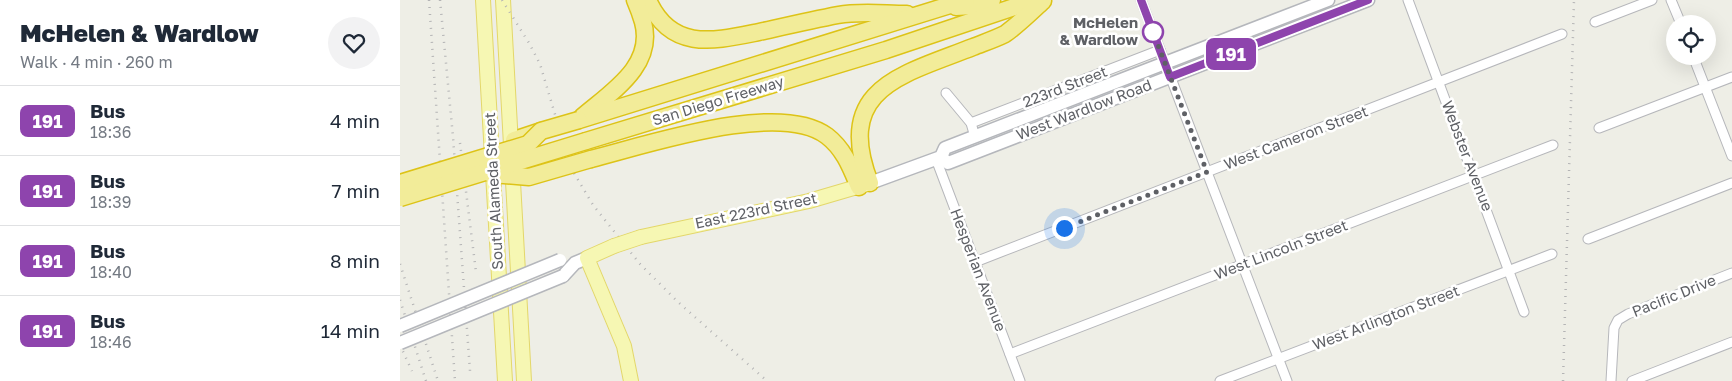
<!DOCTYPE html>
<html lang="en">
<head>
<meta charset="utf-8">
<style>
	body { margin:0; font-family:"Golos Text",sans-serif; background:#f2f2f3; color:#1f2937; height:100vh; display:flex; flex-direction:column; font-size:19px; white-space:nowrap }
	* { box-sizing:border-box; margin:0 }
	p { font-size:16px; color:#747a83 }
	.icon { flex:none; width:28px; height:28px; fill:none; stroke:currentColor; stroke-width:2; stroke-linecap:round; stroke-linejoin:round }
	.map { position:relative; flex:1; overflow:hidden }
	.drawer { display:flex; flex-direction:column; background:#fff; width:400px }
	.drawer>* { flex:none }
	.badge { padding:0 10px; border-radius:8px; font-size:18px; line-height:32px }
	.fabs { position:absolute; left:1266px; top:15px; display:grid; gap:10px }
	.fabs a { display:grid; place-items:center; width:50px; height:50px; border-radius:50%; background:#fff; box-shadow:0 5px 20px #0002; font-size:25px }
	.you { position:absolute; width:25px; height:25px; margin:-12px; border:4px solid #fff; border-radius:50%; background:#1a73e8; box-shadow:0 0 0 8px #1a73e833 }
	.map>.badge { position:absolute; translate:-50% -50%; box-shadow:0 0 0 2px #fff }
	.round { display:grid; place-items:center; flex:none; width:52px; height:52px; border-radius:26px; background:#f2f2f3 }
	.headline { display:flex; align-items:center; justify-content:space-between; height:85px; padding:0 20px }
	h1 { font-size:24px; font-weight:800; line-height:38px }
	ul { padding:0; list-style:none }
	li { display:flex; align-items:center; gap:15px; height:70px; padding:0 20px; border-top:1px solid #e0e1e3 }
	li div { flex:1 }
	li b { display:block; font-size:19px }
	li em { font-style:normal }
	li .badge { min-width:55px; font-weight:700; text-align:center }
	main { display:flex; flex:1; min-height:0 }
	.map>svg:first-child { display:block }
</style>
</head>
<body>
<main>
<section class="drawer">
<div class="headline"><div><h1>McHelen &amp; Wardlow</h1><p>Walk · 4 min · 260 m</p></div><a class="round"><svg class="icon" aria-label="heart" viewBox="0 0 24 24"><path d="M12 20l-8-8c-3-5 5-10 8-4 3-6 11-1 8 4z"/></svg></a></div>
<ul>
<li><span class="badge" style="background:#8e44ad;color:#fff">191</span><div><b>Bus</b><p>18:36</p></div><em>4 min</em></li>
<li><span class="badge" style="background:#8e44ad;color:#fff">191</span><div><b>Bus</b><p>18:39</p></div><em>7 min</em></li>
<li><span class="badge" style="background:#8e44ad;color:#fff">191</span><div><b>Bus</b><p>18:40</p></div><em>8 min</em></li>
<li><span class="badge" style="background:#8e44ad;color:#fff">191</span><div><b>Bus</b><p>18:46</p></div><em>14 min</em></li>
</ul>
</section>
<div class="map">
<svg width="1332" height="381" viewBox="0 0 1332 381">
	<rect width="100%" height="100%" fill="#eeeee6"/>
	<g fill="none" stroke-linecap="round" stroke-linejoin="round">
		<g stroke="#b6b7bb" stroke-width="11">
			<g id="street">
				<polyline points="741,0 887,381"/>
				<polyline points="1008,0 1124,312"/>
				<polyline points="1271,0 1281,24"/>
				<polyline points="1195,22 1252,0"/>
				<polyline points="1293,56 1332,156"/>
				<polyline points="546,93 571,123 575,137"/>
				<polyline points="571,123 760,50"/>
				<polyline points="1199,128 1332,77"/>
				<polyline points="536,159 620,381"/>
				<polyline points="1188,239 1332,183"/>
				<polyline points="575,262 1162,34"/>
				<polyline points="610,354 1153,145"/>
				<polyline points="820,381 1152,254"/>
				<polyline points="1211,381 1214,328 1218,320 1228,314 1332,273"/>
				<polyline points="1232,381 1332,342"/>
			</g>
		</g>
		<g stroke="#b5b7bc" stroke-width="15">
			<g id="secondary">
				<polyline points="541,157 548,163 968,0"/>
				<polyline points="470,183 541,157 545,148 928,0"/>
				<polyline points="163,276 175,263 187,258"/>
			</g>
		</g>
		<g stroke="#e3d76a" stroke-width="16">
			<g id="primary">
				<polyline points="83,0 105,381"/>
				<polyline points="103,0 124,381"/>
				<polyline points="241,237 409,201 467,184"/>
				<polyline points="214,246 187,258 224,346 231,381"/>
			</g>
		</g>
		<g stroke="#ddc317" stroke-width="19">
			<g id="highway">
				<path d="M248 0C271 52 314 41 359 32 386 26 412 20 438 15 460 11 485 14 507 14"/>
				<polyline points="556,7 573,6 592,0"/>
				<path d="M182 117C211 92 255 66 243 22 241 15 238 7 235 0"/>
				<polyline points="179,120 566,0"/>
				<polyline points="114,140 141,131"/>
				<polyline points="186,141 486,50 635,0"/>
				<path d="M191 159C247 145 379 100 427 136 444 149 451 168 459 187"/>
				<path d="M470 183C433 88 502 75 573 47 583 43 595 39 605 34 618 25 631 12 643 1"/>
			</g>
		</g>
		<use href="#street" stroke="#fff" stroke-width="9"/>
		<use href="#secondary" stroke="#fff" stroke-width="12"/>
		<use href="#primary" stroke="#f6f7b3" stroke-width="14"/>
		<use href="#highway" stroke="#f2ec99" stroke-width="16"/>
		<g stroke="#b4b4b5" stroke-width="2.5" stroke-dasharray="1 6" stroke-linecap="butt">
			<polyline points="29,0 55,381"/>
			<polyline points="40,0 53,137 70,371"/>
			<polyline points="102,0 129,43 140,64 171,168 193,205 240,264 278,302 367,381"/>
			<polyline points="60,143 76,272"/>
			<polyline points="0,264 38,381"/>
			<polyline points="0,300 26,381"/>
			<polyline points="0,345 12,371"/>
			<polyline points="1163,381 1174,0"/>
		</g>
		<g stroke="#b5b7bc" stroke-width="15" stroke-linecap="butt">
			<g id="secondary-bridge">
				<polyline points="0,326 160,260"/>
				<polyline points="0,343 163,276"/>
			</g>
		</g>
		<g stroke="#e3d76a" stroke-width="16" stroke-linecap="butt">
			<polyline id="primary-bridge" points="214,246 241,237"/>
		</g>
		<g stroke="#ddc317" stroke-width="19" stroke-linecap="butt">
			<g id="highway-bridge">
				<polyline points="91,174 129,177 191,159"/>
				<polyline points="0,183 128,144 141,131 179,120"/>
				<polyline points="0,198 186,141"/>
			</g>
		</g>
		<use href="#secondary-bridge" stroke="#fff" stroke-width="12"/>
		<use href="#primary-bridge" stroke="#f6f7b3" stroke-width="14"/>
		<use href="#highway-bridge" stroke="#f2ec99" stroke-width="16"/>
	</g>
	<g fill="none" stroke-linecap="round" stroke-linejoin="round">
		<g stroke="#fff" stroke-width="11">
			<polyline id="line" points="741,0 770,77 968,0"/>
		</g>
		<use href="#line" stroke="#8e44ad" stroke-width="8"/>
		<polyline stroke="#5e6065" stroke-width="5" stroke-dasharray="0 9" points="664,228 807,172 753,32"/>
	</g>
	<circle fill="#fff" stroke="#8e44ad" stroke-width="2.5" cx="753" cy="32" r="10"/>
	<g text-anchor="middle" stroke-width="5" stroke-linejoin="round" paint-order="stroke">
		<g font-size="15" font-weight="bold" fill="#5e6065" stroke="#fff" text-anchor="end">
			<text x="738" y="28">McHelen<tspan x="738" dy="17">&amp; Wardlow</tspan></text>
		</g>
		<g font-size="15" fill="#5e6065" stroke="#fff">
			<text transform="translate(665 87) rotate(-21)" y="5">223rd Street</text>
			<text transform="translate(318 101) rotate(-17)" y="5">San Diego Freeway</text>
			<text transform="translate(684 110) rotate(-21)" y="5">West Wardlow Road</text>
			<text transform="translate(896 138) rotate(-21)" y="5">West Cameron Street</text>
			<text transform="translate(1067 156) rotate(69)" y="5">Webster Avenue</text>
			<text transform="translate(94 191) rotate(-93)" y="5">South Alameda Street</text>
			<text transform="translate(356 211) rotate(-12)" y="5">East 223rd Street</text>
			<text transform="translate(881 250) rotate(-21)" y="5">West Lincoln Street</text>
			<text transform="translate(578 270) rotate(69)" y="5">Hesperian Avenue</text>
			<text transform="translate(1274 296) rotate(-22)" y="5">Pacific Drive</text>
			<text transform="translate(986 318) rotate(-21)" y="5">West Arlington Street</text>
		</g>
	</g>
</svg>
<div class="fabs">
<a><svg class="icon" aria-label="locate" viewBox="0 0 24 24"><circle cx="12" cy="12" r="6"/><path d="M12 2v4M12 18v4M2 12h4M18 12h4"/></svg></a>
</div>
<div class="you" style="left:664px;top:228px"></div>
<b class="badge" style="left:831px;top:54px;background:#8e44ad;color:#fff">191</b>
</div>
</main>
</body>
</html>
